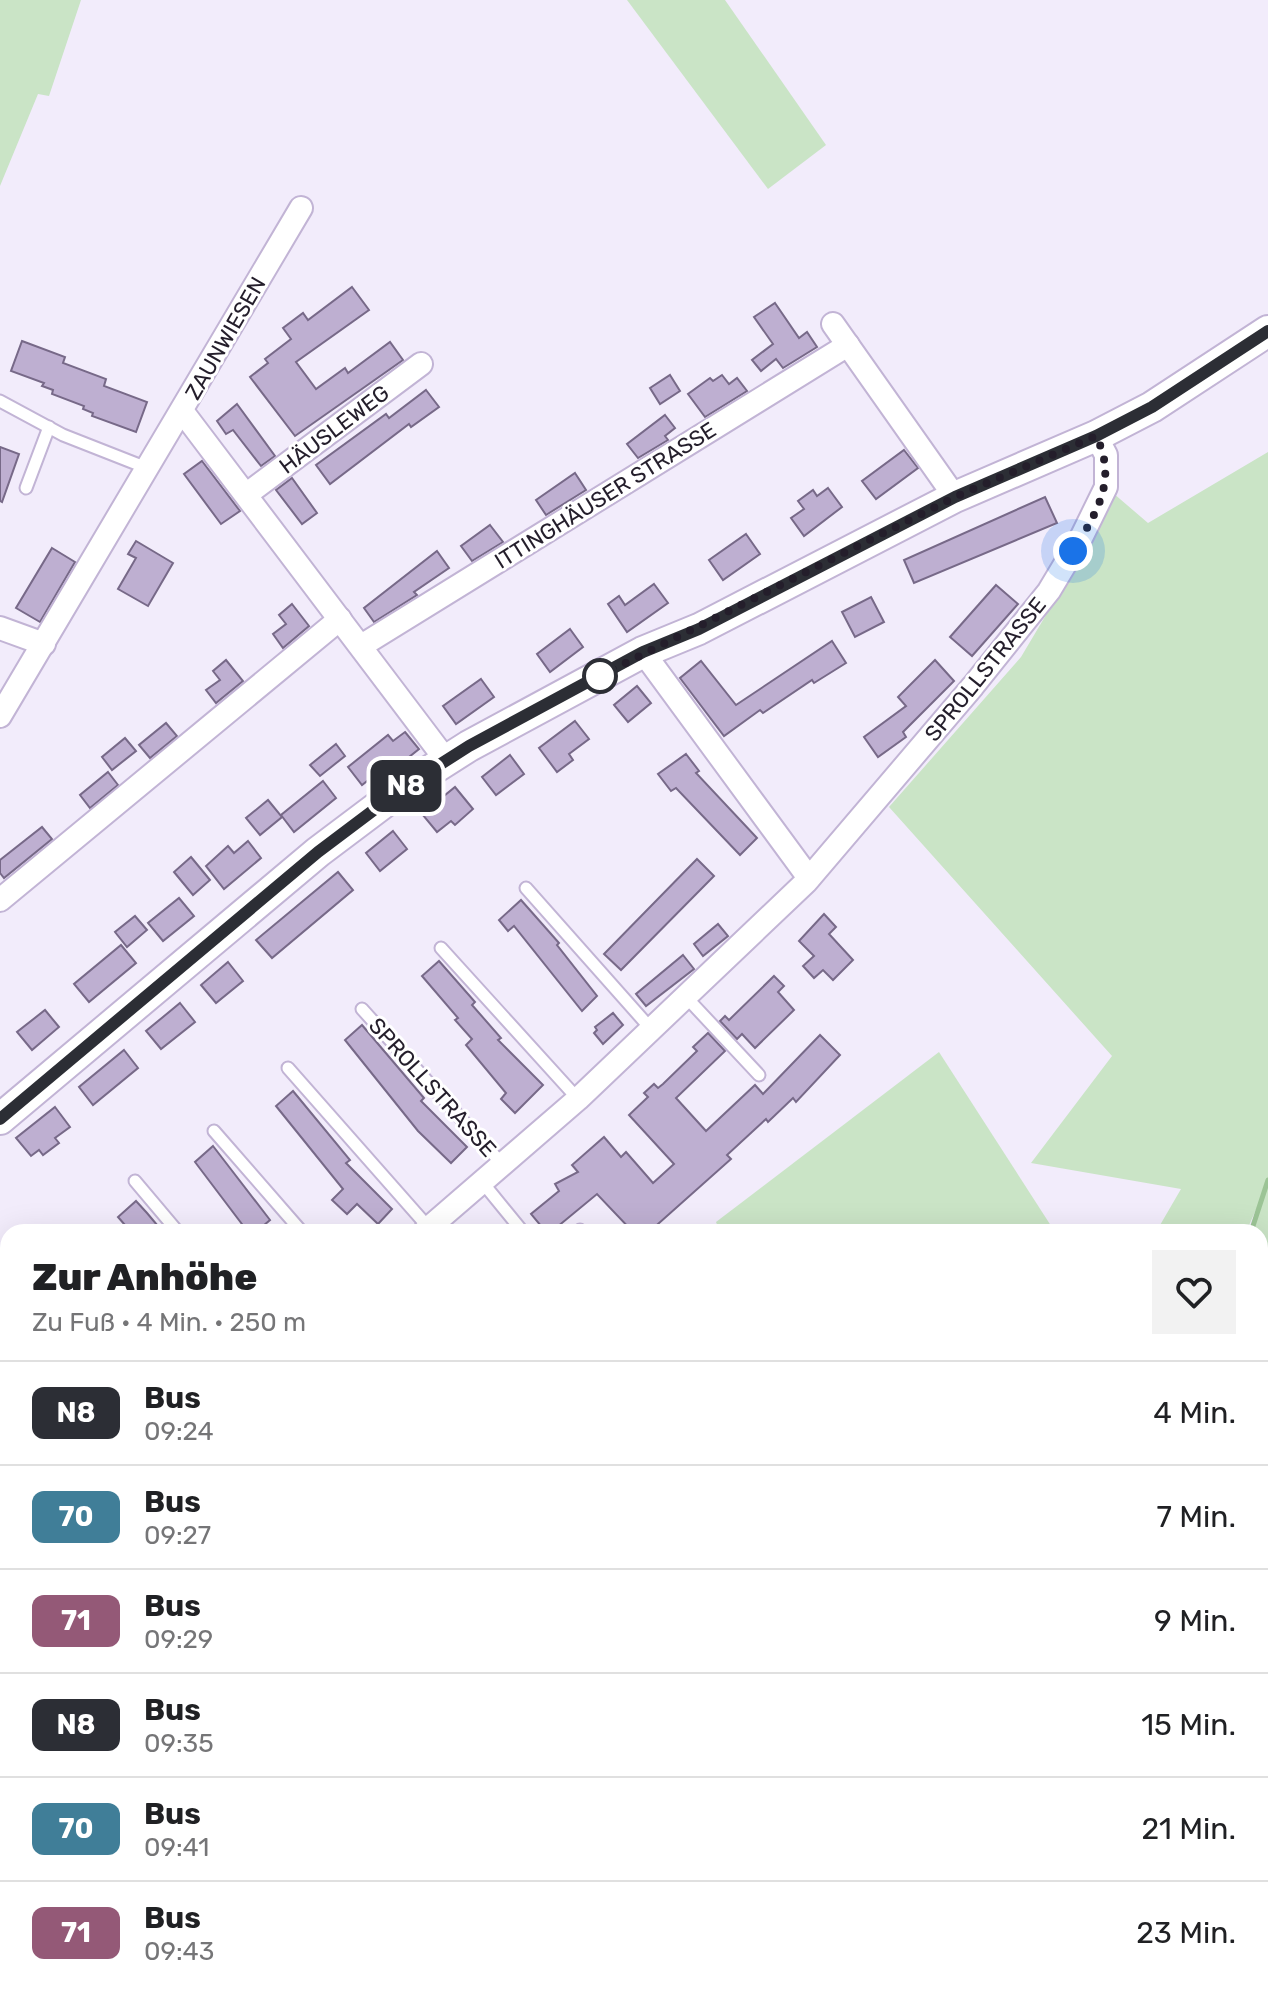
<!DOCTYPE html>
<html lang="de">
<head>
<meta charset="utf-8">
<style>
	body { margin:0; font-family:Rubik,sans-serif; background:#f2f2f2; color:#202124; height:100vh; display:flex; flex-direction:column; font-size:30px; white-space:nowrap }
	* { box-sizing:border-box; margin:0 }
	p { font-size:26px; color:#757577 }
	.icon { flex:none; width:44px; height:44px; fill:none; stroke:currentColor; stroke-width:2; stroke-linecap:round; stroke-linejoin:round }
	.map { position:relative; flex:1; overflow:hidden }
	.side { position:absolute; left:0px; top:1224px; width:1268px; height:776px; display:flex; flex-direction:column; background:#fff; border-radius:24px 24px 0 0; box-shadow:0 8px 32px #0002 }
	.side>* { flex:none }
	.badge { padding:0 16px; border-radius:12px; font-size:28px; line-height:52px }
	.you { position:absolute; width:40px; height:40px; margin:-20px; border:6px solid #fff; border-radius:50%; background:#1a73e8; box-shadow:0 0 0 12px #1a73e833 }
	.map>.badge { position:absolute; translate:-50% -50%; box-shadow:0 0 0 4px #fff }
	.round { display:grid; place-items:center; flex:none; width:84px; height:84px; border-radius:0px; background:#f2f2f2 }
	.overview { display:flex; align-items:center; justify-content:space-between; height:136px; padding:0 32px }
	h1 { font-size:38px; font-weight:800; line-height:60px }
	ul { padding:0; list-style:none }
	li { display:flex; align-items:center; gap:24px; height:104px; padding:0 32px; border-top:2px solid #e0e0e0 }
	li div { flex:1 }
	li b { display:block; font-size:30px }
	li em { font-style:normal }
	li .badge { min-width:88px; font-weight:700; text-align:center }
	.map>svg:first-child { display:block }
</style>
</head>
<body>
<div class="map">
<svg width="1268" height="2000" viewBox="0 0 1268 2000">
	<rect width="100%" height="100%" fill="#f2ecfb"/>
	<g fill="#cae4c6">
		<polygon points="0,0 81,0 49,96 38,94 0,186"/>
		<polygon points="627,0 725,0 826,145 768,189"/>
		<polygon points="1268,452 1268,1267 1260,1270 1260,1232 1251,1232 1259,1203 1246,1232 1156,1232 1181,1189 1031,1163 1112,1056 889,807 1021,657 1065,583 1106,487 1148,523"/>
		<polygon points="939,1052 1055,1232 720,1232 716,1222"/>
		<polygon points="1268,1288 1268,1606 1260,1603 1260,1291"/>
		<polygon points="1260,1622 1268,1626 1268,1858 1260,1861"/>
		<polygon points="0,1787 8,1799 5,1894 0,1886"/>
		<polygon points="8,1907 8,1992 181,1992 185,2000 0,2000 0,1912"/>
		<polygon points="283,1992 826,1992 813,2000 271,2000"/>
	</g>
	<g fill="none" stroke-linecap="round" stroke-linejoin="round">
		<g stroke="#9cc496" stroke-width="5">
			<polyline points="1251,1232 1268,1180"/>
			<polyline points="1260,1869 1268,1868"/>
			<polyline points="879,2000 911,1992"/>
		</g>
	</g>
	<g fill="#beafd1" stroke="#776988" stroke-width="2">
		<polygon points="352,287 369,310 296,362 316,389 345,368 348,373 390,342 403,360 295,436 250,377 268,363 265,359 291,339 283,328 303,313 308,320"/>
		<polygon points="775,303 799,338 807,332 817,347 783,368 776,359 761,371 752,360 773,344 754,317"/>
		<polygon points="22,341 65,357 63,363 106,379 104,386 147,402 136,432 92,416 93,413 83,409 84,406 52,394 53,390 42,386 44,383 11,371"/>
		<polygon points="670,375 680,391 660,404 650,388"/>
		<polygon points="722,375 729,384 737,378 747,391 705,417 688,394 710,378 713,381"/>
		<polygon points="426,390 439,407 411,427 409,424 330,484 316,465 386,414 389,418"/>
		<polygon points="237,404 275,456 261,466 233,430 226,434 217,421"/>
		<polygon points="665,415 675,428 665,436 668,440 638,458 627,444"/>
		<polygon points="0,447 19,454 2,502 0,501"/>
		<polygon points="904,450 918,468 876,499 862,481"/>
		<polygon points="202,461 240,511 221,524 184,474"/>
		<polygon points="575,473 586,490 546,515 536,500"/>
		<polygon points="292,478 317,513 302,524 276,490"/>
		<polygon points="828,488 842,507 804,536 791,518 804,509 798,501 813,490 817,496"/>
		<polygon points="1045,497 1057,523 914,583 904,560"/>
		<polygon points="490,525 503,542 472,561 461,546"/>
		<polygon points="746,534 760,554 723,580 709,560"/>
		<polygon points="136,541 173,563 148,606 118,589 136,558 128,554"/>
		<polygon points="52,548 75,562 40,622 16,608"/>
		<polygon points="437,551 449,568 414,592 417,595 374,622 364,608"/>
		<polygon points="654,584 668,603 627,632 608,604 619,596 625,605"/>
		<polygon points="996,585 1018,604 972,656 950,637"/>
		<polygon points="871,597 884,622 855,637 842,612"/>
		<polygon points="292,604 309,626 283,648 273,634 286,624 279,615"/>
		<polygon points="570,629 583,647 550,672 537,654"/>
		<polygon points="832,641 846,663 814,683 812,680 763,713 760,710 724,736 680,678 701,661 736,705"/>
		<polygon points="226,660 243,681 216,703 206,690 220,680 213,671"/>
		<polygon points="935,660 954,681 903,732 906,737 878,757 864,737 906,706 898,697"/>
		<polygon points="481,679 494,697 456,724 443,706"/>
		<polygon points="637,686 651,703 628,722 614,705"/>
		<polygon points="575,721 589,739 569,754 573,760 557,772 539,748"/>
		<polygon points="166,723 177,736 150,758 139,745"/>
		<polygon points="405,732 419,749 399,765 395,759 362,785 348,767 388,735 393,741"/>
		<polygon points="125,738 136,751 112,770 102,757"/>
		<polygon points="336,744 345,756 320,776 310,765"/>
		<polygon points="686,754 699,771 696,773 757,838 740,855 676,788 671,791 658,774"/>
		<polygon points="510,755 524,774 496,795 482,777"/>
		<polygon points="108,772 118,785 90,808 80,795"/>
		<polygon points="323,781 336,798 294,832 281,815"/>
		<polygon points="455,787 473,809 455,825 451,821 437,832 422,814"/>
		<polygon points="268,800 282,817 260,835 246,818"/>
		<polygon points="42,827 52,839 4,878 0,873 0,860"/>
		<polygon points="393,831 407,849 380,871 366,853"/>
		<polygon points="248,841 261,858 224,889 206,866 228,846 234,853"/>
		<polygon points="191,857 210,880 193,895 174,872"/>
		<polygon points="697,859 714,876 621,970 604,954"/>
		<polygon points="338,872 353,890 272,958 256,940"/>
		<polygon points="179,898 194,916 163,941 148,923"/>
		<polygon points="521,900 559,943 557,945 597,996 582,1011 514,926 508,931 499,920"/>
		<polygon points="824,914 836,927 829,934 853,960 833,980 823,970 814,978 803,966 814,956 799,941"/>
		<polygon points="135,916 147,930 127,947 115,932"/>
		<polygon points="718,924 728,936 703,956 694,944"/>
		<polygon points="121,945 136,963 89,1002 74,984"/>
		<polygon points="683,955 694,969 646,1006 636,994"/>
		<polygon points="439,961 475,1002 472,1005 501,1038 498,1040 543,1085 515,1113 501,1099 506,1093 466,1045 472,1039 455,1020 458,1018 422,976"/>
		<polygon points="228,962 243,981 216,1003 201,985"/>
		<polygon points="774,976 784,986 778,992 794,1010 755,1048 742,1034 737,1039 720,1021 725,1016 729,1020"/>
		<polygon points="180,1003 195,1022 161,1049 146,1031"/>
		<polygon points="45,1010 59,1027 32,1050 17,1032"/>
		<polygon points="613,1013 623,1025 603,1044 594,1033 597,1030 595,1027"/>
		<polygon points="362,1025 424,1098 421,1101 467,1147 451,1163 418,1131 345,1040"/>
		<polygon points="708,1033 725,1051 676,1098 706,1131 755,1085 763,1094 820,1035 840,1055 796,1102 793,1098 768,1122 766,1119 727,1155 731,1159 649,1232 633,1232 597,1194 551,1232 546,1232 531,1214 559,1191 555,1184 578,1172 572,1165 604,1137 621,1157 626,1152 653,1183 674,1164 629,1115 648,1097 644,1093 654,1084 658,1088 663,1084 697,1051 693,1047"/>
		<polygon points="124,1050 138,1068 93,1105 79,1087"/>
		<polygon points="293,1091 350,1160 346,1163 392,1209 378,1224 357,1204 347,1214 332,1200 343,1189 276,1106"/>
		<polygon points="55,1107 70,1127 55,1138 59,1143 43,1155 39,1150 31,1156 16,1138"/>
		<polygon points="213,1146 270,1220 256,1232 248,1232 195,1162"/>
		<polygon points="136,1201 147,1213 163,1232 131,1232 118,1217"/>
	</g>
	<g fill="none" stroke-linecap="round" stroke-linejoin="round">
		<g stroke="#c2b4d5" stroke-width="15">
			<g id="lane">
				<polyline points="0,401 63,435 147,468"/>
				<polyline points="26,488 49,427"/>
				<polyline points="526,888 652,1030"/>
				<polyline points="441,948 578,1099"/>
				<polyline points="687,998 759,1075"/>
				<polyline points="362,1009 503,1165"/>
				<polyline points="288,1068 429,1228"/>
				<polyline points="214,1131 302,1232"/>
				<polyline points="135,1181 178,1232"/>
				<polyline points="483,1183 523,1232"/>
				<polyline points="578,1232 580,1230"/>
				<polyline points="0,1632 8,1642"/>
				<polyline points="0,1687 8,1680"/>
			</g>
		</g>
		<g stroke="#c2b4d5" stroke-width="26">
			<g id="street">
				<polyline points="833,324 955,497"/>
				<polyline points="182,411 446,760"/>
				<polyline points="247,494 421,364"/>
				<polyline points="0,628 44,644"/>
				<polyline points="361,646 848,345"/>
				<polyline points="643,652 809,878"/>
				<polyline points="0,716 301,208"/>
				<polyline points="0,900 340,619"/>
				<polyline points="424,1232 578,1099 806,882 973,686 1049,591 1082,536 1106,487 1106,455 1096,436"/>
				<polyline points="1260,1277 1268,1275"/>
				<polyline points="0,1403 8,1396"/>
				<polyline points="0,1560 8,1553"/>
			</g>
		</g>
		<g stroke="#c2b4d5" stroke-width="34">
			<polyline id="secondary" points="0,1119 318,852 403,788 469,746 643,652 699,629 955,497 1096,436 1152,407 1268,331"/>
		</g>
		<use href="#lane" stroke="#fff" stroke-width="11"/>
		<use href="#street" stroke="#fff" stroke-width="22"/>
		<use href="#secondary" stroke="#fff" stroke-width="30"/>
	</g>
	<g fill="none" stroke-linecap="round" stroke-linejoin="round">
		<g stroke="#fff" stroke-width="18">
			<polyline id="line" points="0,1119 318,852 403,788 469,746 643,652 699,629 955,497 1096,436 1152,407 1268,331"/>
		</g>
		<use href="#line" stroke="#2c2e35" stroke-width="12"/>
		<path stroke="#241e2b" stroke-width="8" stroke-dasharray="0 14.4" d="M600 676 955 497 1096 436C1118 480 1097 512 1073 551"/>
	</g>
	<circle fill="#fff" stroke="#2c2e35" stroke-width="4" cx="600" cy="676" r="16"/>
	<g text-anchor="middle" stroke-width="6" stroke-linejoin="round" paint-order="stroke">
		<g font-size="22" fill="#241e2b" stroke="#fff">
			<text transform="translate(225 338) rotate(-60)" y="8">ZAUNWIESEN</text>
			<text transform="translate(334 429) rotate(-37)" y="8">HÄUSLEWEG</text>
			<text transform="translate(605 495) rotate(-32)" y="8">ITTINGHÄUSER STRASSE</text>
			<text transform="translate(985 669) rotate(-51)" y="8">SPROLLSTRASSE</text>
			<text transform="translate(433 1087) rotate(48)" y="8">SPROLLSTRASSE</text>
		</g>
	</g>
</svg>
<div class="you" style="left:1073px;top:551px"></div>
<b class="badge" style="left:406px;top:786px;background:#2c2e35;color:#fff">N8</b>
<section class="side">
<div class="overview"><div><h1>Zur Anhöhe</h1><p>Zu Fuß · 4 Min. · 250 m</p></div><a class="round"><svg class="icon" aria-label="heart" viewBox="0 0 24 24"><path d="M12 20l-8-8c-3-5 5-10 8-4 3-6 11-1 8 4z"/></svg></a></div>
<ul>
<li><span class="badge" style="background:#2c2e35;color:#fff">N8</span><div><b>Bus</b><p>09:24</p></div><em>4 Min.</em></li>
<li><span class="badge" style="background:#407e98;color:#fff">70</span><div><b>Bus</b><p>09:27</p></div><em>7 Min.</em></li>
<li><span class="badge" style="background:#945977;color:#fff">71</span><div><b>Bus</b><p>09:29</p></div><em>9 Min.</em></li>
<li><span class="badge" style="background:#2c2e35;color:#fff">N8</span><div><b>Bus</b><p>09:35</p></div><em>15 Min.</em></li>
<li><span class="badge" style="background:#407e98;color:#fff">70</span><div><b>Bus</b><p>09:41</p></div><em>21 Min.</em></li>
<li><span class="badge" style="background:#945977;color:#fff">71</span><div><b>Bus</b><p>09:43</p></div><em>23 Min.</em></li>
</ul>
</section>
</div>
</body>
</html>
